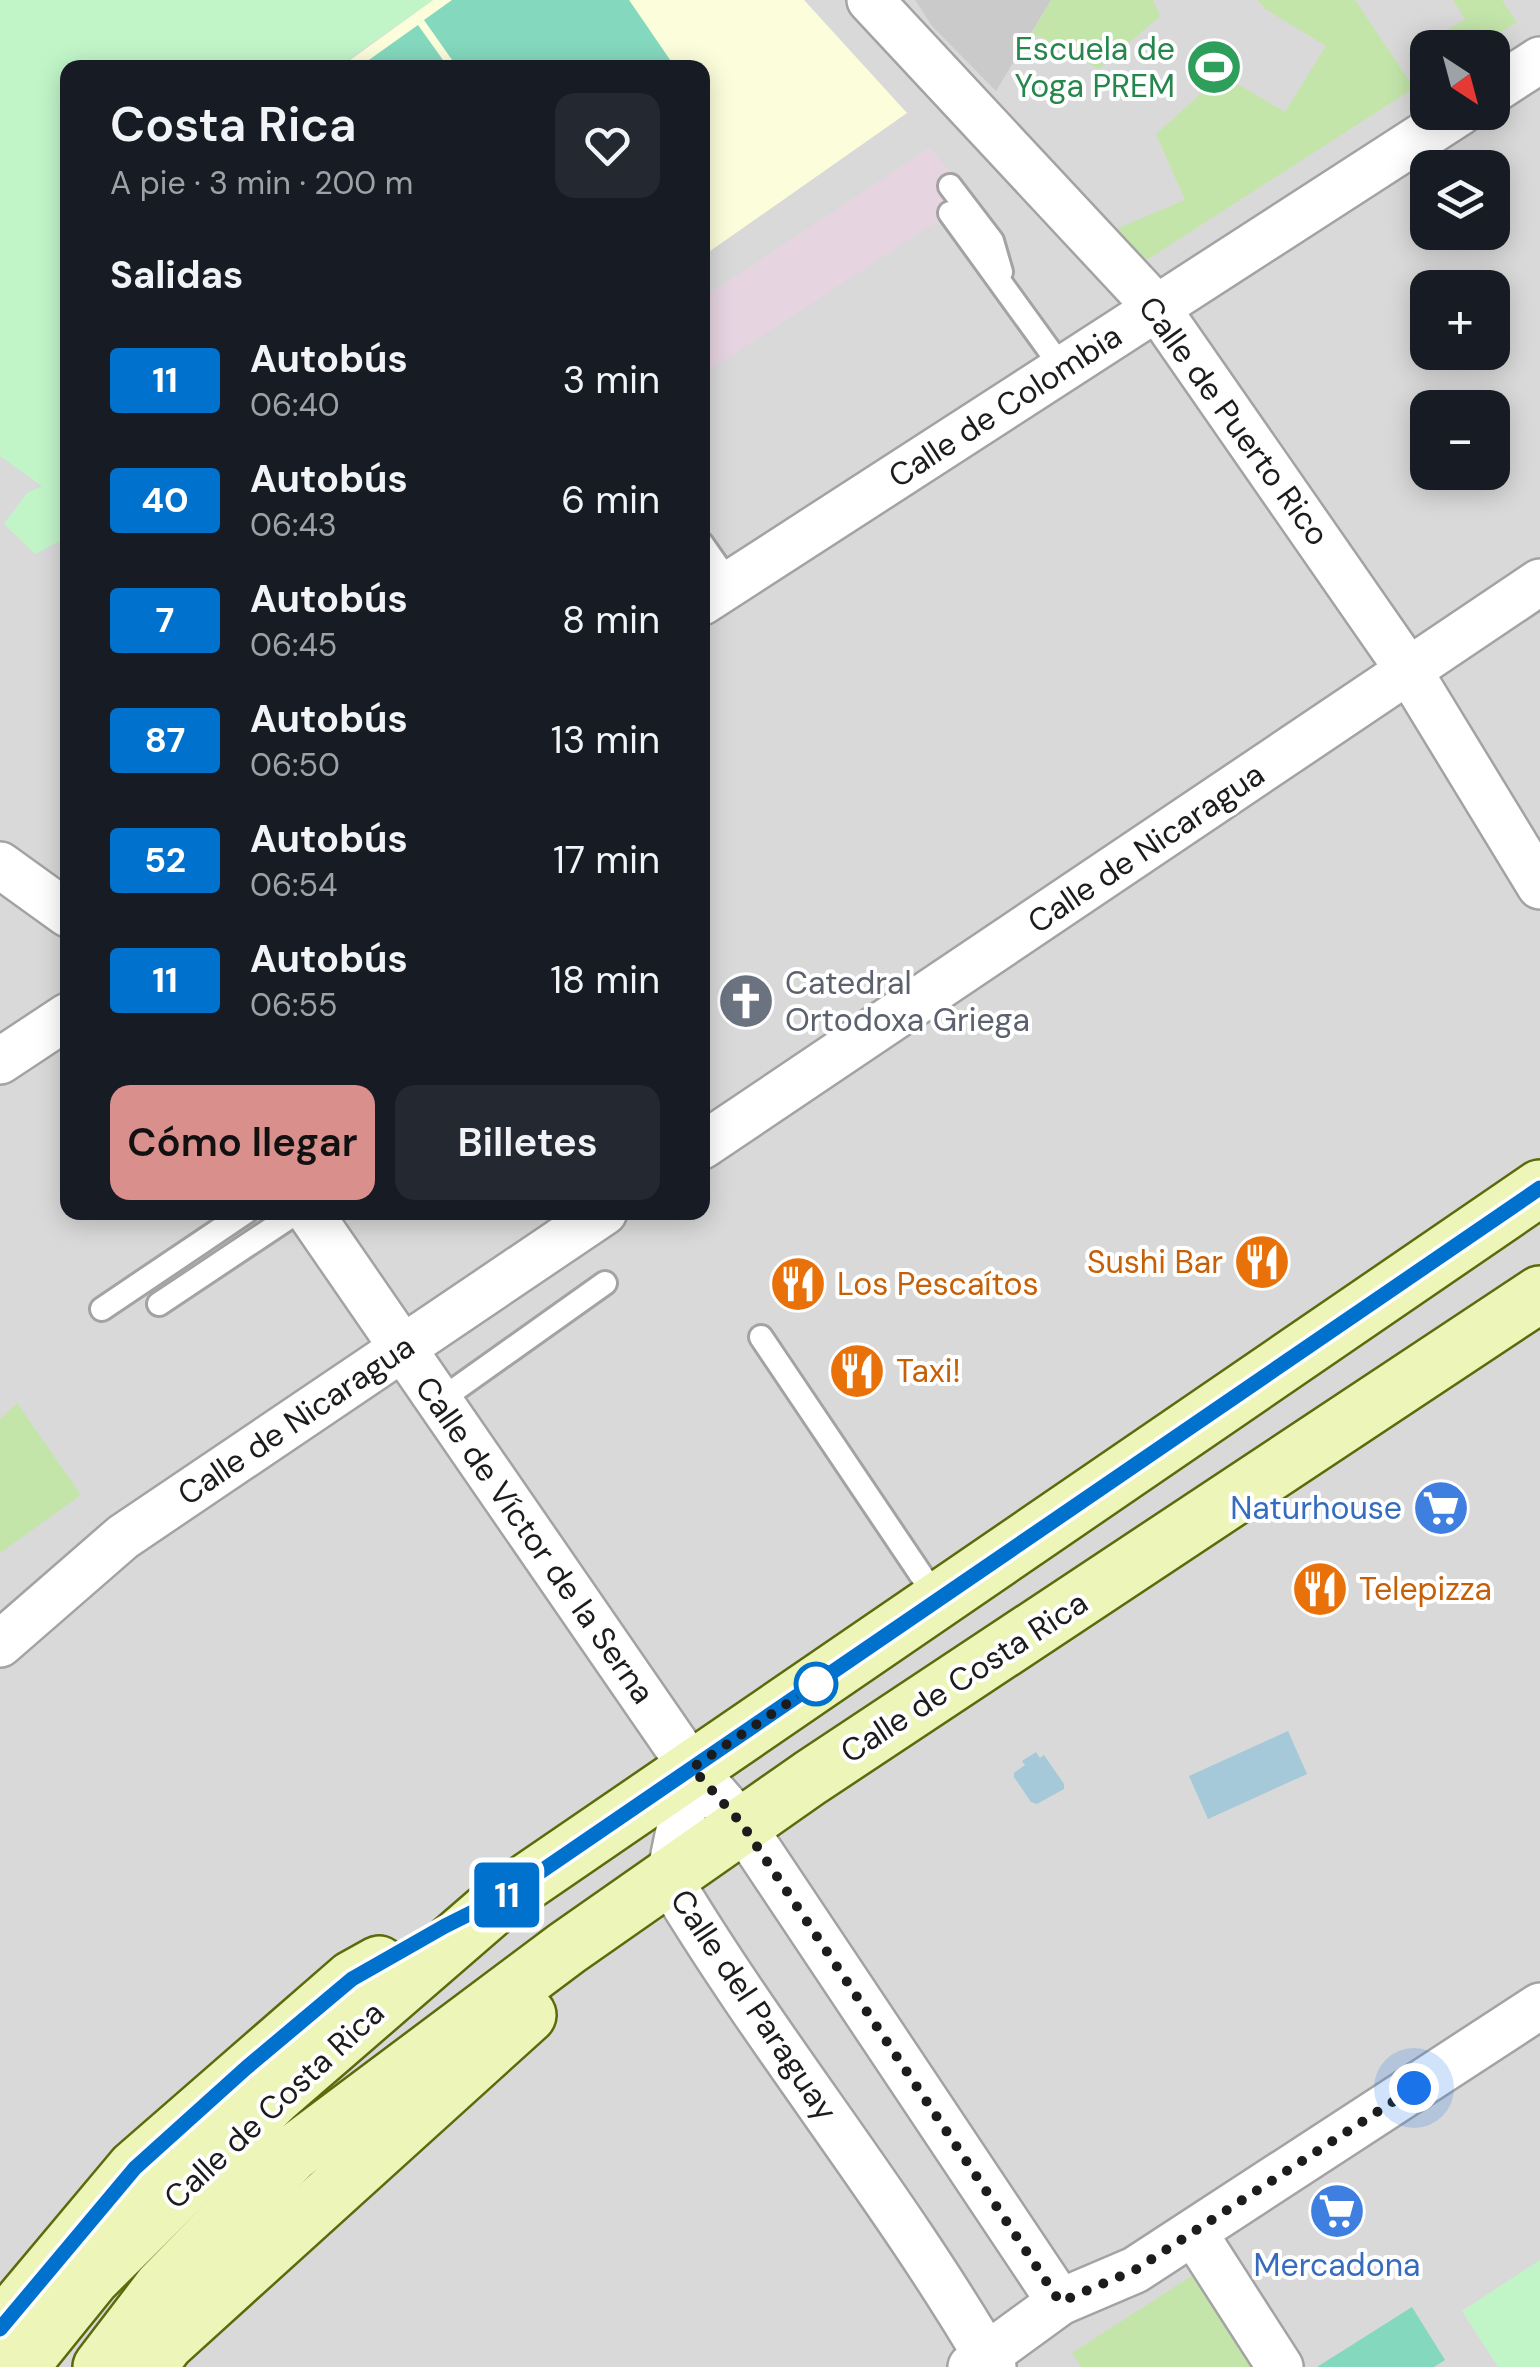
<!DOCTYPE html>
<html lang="es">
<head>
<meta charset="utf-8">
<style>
	body { margin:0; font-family:"DM Sans",sans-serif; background:#242831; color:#f1f3f6; height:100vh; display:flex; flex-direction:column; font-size:38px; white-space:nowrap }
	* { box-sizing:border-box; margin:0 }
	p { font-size:32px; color:#9ea1a6 }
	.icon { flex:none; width:55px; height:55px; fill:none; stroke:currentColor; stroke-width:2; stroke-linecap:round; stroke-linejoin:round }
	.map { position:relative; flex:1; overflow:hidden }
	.panel { position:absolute; left:60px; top:60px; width:650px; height:1160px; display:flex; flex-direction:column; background:#171b24; border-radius:20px; box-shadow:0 5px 25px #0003 }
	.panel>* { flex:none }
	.badge { padding:0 20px; border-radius:8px; font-size:35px; line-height:65px }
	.needle { width:65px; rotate:144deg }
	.controls { position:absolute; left:1410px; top:30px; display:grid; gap:20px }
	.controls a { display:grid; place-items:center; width:100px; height:100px; border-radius:20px; background:#171b24; box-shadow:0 5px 25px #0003; font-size:50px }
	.you { position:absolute; width:50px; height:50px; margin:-25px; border:8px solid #fff; border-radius:50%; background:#1a73e8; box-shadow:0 0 0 15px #1a73e833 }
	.map>.badge { position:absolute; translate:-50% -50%; box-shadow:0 0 0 5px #fff }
	h2 { padding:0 50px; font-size:38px; line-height:90px }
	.round { display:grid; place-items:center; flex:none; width:105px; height:105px; border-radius:20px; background:#242831 }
	.summary { display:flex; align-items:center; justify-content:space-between; height:170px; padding:0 50px }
	h1 { font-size:48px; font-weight:600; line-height:75px }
	.action { display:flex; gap:20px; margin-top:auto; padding:20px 50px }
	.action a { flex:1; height:115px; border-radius:20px; background:#d9908d; color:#111; font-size:40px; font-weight:600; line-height:115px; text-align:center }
	.action a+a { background:#242831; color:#f1f3f6 }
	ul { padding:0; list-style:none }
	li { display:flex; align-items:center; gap:30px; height:120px; padding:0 50px }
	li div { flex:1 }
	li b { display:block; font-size:38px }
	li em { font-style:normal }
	li .badge { min-width:110px; font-weight:700; text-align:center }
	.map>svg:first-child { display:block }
</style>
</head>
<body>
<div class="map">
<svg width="1540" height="2367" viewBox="0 0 1540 2367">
	<rect width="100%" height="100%" fill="#edeae2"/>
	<path fill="#dad9d9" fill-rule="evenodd" d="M0 0H1540V2367H0ZM1428 48H1492V112H1428ZM68 68H702V1212H68ZM1428 168H1492V232H1428ZM1428 288H1492V352H1428ZM1428 408H1492V472H1428Z"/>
	<polygon fill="#e6d4e1" points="929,148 958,180 958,208 703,374 703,298"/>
	<polygon fill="#fbfddb" points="433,0 804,0 907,113 703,256 702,68 339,68"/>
	<polygon fill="#cacaca" points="915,0 1051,0 996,91 932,26"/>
	<g fill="#c3e5aa">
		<polygon points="1051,0 1153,0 1160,16 1099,69 1039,36 1028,39"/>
		<polygon points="1258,0 1355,0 1414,88 1142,263 1116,229 1185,200 1156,134 1222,75 1285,112 1326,46 1265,9"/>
		<polygon points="1453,0 1502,0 1517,22 1477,47 1428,48 1427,79 1424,81 1408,54 1465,19"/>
		<polygon points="17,1403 81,1495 0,1553 0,1419"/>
		<polygon points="1207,2266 1271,2367 1081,2367 1072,2353"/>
	</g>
	<g fill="#c1f5c8">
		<polygon points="0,0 433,0 338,67 68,68 67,537 35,554 4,524 27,493 42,486 0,456"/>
		<polygon points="1540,2260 1540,2367 1498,2367 1462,2311"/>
	</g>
	<g fill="#84d8bd">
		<polygon points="452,0 629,0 675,67 457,67 424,20"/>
		<polygon points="418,25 448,67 359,67"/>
		<polygon points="1412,2307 1445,2360 1434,2367 1317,2367"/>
	</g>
	<g fill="#a5c9d8">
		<polygon points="1288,1731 1307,1774 1208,1819 1189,1776"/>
		<polygon points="1036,1752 1040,1758 1044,1755 1064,1784 1064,1789 1037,1804 1031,1802 1014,1777 1014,1773 1025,1765 1022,1761"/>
	</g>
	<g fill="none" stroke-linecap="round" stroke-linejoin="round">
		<g stroke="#a3a3a3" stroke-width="28">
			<g id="lane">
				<polyline points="950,186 992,241 1001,272"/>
				<polyline points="950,213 1063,369"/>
				<polyline points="702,544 730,584"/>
				<polyline points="159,1304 297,1212"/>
				<polyline points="102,1309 246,1212"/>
				<polyline points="761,1337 938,1600"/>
				<polyline points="439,1401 605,1283"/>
			</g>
		</g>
		<g stroke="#a3a3a3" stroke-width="50">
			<g id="street">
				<polyline points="870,0 1157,308 1409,671 1540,886"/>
				<polyline points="1492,91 1540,60"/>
				<polyline points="702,602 1460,112"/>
				<polyline points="0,865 68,914"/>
				<polyline points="0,1061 68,1016"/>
				<polyline points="702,1146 1540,582"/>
				<polyline points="309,1212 692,1768 742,1825 1060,2302"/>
				<polyline points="0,1644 123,1537 604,1212"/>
				<path d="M692 1768 669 1879C769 2046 895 2198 993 2367"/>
				<polyline points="1194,2233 1280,2367"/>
				<polyline points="971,2367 1060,2302 1135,2270 1540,2006"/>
			</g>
		</g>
		<g stroke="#5a6b0b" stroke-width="60">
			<g id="secondary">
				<polyline points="0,2329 135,2168 352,1979 379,1964"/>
				<polyline points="20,2367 92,2278 274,2097 505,1897 1540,1188"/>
				<polyline points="101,2367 162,2287 292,2154 567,1948 810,1778 1540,1294"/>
				<polyline points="148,2367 166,2343 528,2015"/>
			</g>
		</g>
		<use href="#lane" stroke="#fff" stroke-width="22"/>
		<use href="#street" stroke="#fff" stroke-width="45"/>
		<use href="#secondary" stroke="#eef5b8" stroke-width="55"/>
	</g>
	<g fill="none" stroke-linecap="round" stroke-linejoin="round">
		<g stroke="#fff" stroke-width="22">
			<polyline id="line" points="0,2329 135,2168 246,2068 352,1979 445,1926 505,1896 1540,1188"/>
		</g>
		<use href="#line" stroke="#0072ce" stroke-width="15"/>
		<polyline stroke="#1c1c1c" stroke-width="10" stroke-dasharray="0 18" points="816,1684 692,1768 742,1824 1060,2302 1135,2270 1414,2088"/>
	</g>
	<defs>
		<g id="stadium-disc" transform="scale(2.875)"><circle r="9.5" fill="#2e9e5b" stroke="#fff"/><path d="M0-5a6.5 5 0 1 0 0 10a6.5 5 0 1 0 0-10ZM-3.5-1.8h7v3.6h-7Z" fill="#fff"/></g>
		<g id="church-disc" transform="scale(2.875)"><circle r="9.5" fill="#6b7280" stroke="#fff"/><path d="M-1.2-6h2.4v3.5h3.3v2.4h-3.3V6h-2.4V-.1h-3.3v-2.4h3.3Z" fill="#fff"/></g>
		<g id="restaurant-disc" transform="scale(2.875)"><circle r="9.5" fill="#e8710a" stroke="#fff"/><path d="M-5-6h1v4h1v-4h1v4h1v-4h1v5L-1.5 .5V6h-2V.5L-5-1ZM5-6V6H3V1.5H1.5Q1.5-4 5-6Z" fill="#fff"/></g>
		<g id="supermarket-disc" transform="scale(2.875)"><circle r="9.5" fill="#3f7fe0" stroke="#fff"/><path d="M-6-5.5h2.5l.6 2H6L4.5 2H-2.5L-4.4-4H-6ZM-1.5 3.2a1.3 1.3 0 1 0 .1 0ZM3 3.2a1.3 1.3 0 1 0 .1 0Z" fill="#fff"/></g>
	</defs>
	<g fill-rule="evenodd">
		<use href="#stadium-disc" x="1214" y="67"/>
		<use href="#church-disc" x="746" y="1001"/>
		<use href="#restaurant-disc" x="1262" y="1262"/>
		<use href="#restaurant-disc" x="798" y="1284"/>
		<use href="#restaurant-disc" x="857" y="1371"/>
		<use href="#supermarket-disc" x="1441" y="1508"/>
		<use href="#restaurant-disc" x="1320" y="1589"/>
		<use href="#supermarket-disc" x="1337" y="2211"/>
	</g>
	<circle fill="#fff" stroke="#0072ce" stroke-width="5" cx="816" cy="1684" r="20"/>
	<g text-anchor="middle" stroke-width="8" stroke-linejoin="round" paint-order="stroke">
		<g font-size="32" fill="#27864d" stroke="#fff" text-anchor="end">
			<text x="1175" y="60">Escuela de<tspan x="1175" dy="37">Yoga PREM</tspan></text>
		</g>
		<g font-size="32" fill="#1c1c1c" stroke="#fff">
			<text transform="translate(1005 406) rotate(-33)" y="11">Calle de Colombia</text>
			<text transform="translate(1234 421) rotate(54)" y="11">Calle de Puerto Rico</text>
			<text transform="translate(1146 848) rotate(-34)" y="11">Calle de Nicaragua</text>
			<text transform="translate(296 1420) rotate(-34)" y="11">Calle de Nicaragua</text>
			<text transform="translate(535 1540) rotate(55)" y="11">Calle de Víctor de la Serna</text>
			<text transform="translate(964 1677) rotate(-33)" y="11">Calle de Costa Rica</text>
			<text transform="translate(754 2005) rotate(56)" y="11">Calle del Paraguay</text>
			<text transform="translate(274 2105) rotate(-43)" y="11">Calle de Costa Rica</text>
		</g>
		<g font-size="32" fill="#5b616d" stroke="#fff" text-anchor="start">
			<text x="785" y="994">Catedral<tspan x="785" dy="37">Ortodoxa Griega</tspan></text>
		</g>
		<g font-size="32" fill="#c56008" stroke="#fff" text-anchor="start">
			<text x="1223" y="1273" text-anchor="end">Sushi Bar</text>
			<text x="837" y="1295">Los Pescaítos</text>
			<text x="896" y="1382">Taxi!</text>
			<text x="1359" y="1600">Telepizza</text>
		</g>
		<g font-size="32" fill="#366cbe" stroke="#fff" text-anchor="end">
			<text x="1402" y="1519">Naturhouse</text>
			<text x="1337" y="2276" text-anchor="middle">Mercadona</text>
		</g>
	</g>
</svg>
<div class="controls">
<a><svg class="needle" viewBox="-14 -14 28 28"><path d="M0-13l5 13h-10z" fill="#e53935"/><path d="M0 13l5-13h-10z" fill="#9ea1a6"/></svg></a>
<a><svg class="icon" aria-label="layers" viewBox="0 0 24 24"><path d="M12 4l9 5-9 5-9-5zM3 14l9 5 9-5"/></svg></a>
<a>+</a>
<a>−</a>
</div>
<div class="you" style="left:1414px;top:2088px"></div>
<b class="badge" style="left:507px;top:1895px;background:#0072ce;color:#fff">11</b>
<section class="panel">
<div class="summary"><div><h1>Costa Rica</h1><p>A pie · 3 min · 200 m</p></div><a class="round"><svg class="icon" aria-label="heart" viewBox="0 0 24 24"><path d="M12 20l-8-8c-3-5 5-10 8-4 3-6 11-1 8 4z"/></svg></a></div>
<h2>Salidas</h2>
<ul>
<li><span class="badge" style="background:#0072ce;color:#fff">11</span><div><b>Autobús</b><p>06:40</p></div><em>3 min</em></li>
<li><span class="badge" style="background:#0072ce;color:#fff">40</span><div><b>Autobús</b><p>06:43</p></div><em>6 min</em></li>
<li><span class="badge" style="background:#0072ce;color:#fff">7</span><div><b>Autobús</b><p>06:45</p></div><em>8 min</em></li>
<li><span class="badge" style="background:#0072ce;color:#fff">87</span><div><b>Autobús</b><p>06:50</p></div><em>13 min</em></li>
<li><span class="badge" style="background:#0072ce;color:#fff">52</span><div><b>Autobús</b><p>06:54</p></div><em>17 min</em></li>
<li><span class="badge" style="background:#0072ce;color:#fff">11</span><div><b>Autobús</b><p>06:55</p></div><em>18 min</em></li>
</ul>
<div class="action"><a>Cómo llegar</a><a>Billetes</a></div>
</section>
</div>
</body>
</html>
